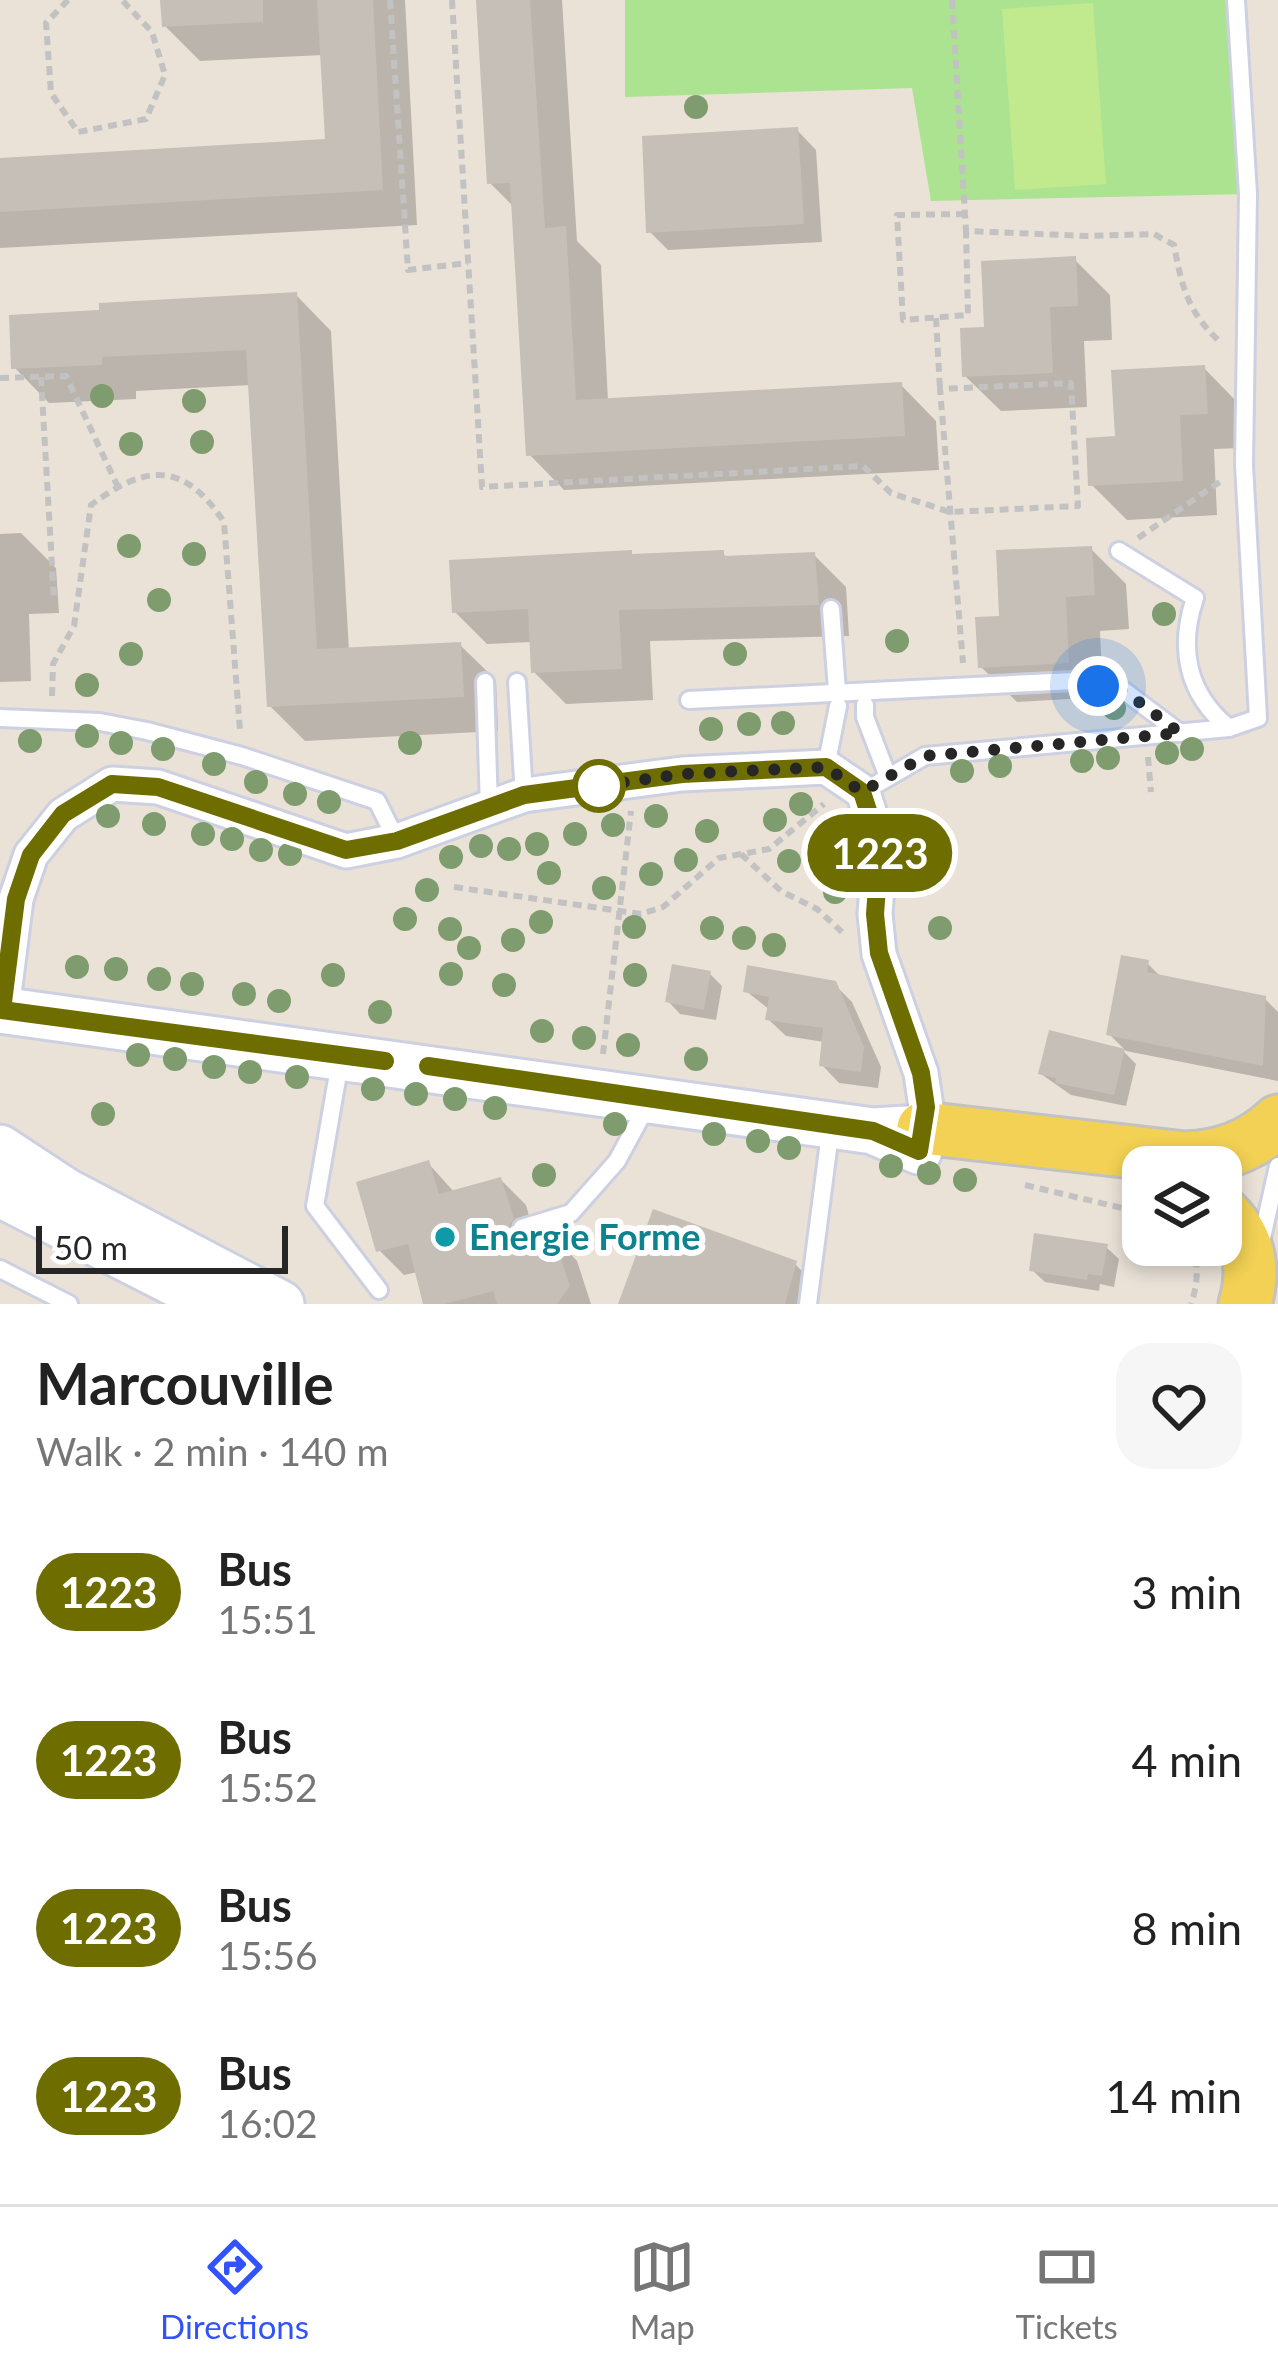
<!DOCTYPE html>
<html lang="en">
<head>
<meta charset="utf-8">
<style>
	body { margin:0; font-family:Lato,sans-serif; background:#f6f6f6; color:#222; height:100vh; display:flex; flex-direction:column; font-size:45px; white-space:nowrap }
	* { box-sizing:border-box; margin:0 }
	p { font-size:39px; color:#767676 }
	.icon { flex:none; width:66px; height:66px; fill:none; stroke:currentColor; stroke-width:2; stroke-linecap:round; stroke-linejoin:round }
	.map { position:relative; height:1304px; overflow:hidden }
	.sheet { display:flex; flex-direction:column; background:#fff; flex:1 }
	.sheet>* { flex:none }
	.badge { padding:0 24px; border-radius:39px; font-size:42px; line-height:78px }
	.controls { position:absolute; left:1122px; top:1146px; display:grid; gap:24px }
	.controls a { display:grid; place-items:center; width:120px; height:120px; border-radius:24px; background:#fff; box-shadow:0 6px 18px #0003; font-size:60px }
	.scale { position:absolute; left:36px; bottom:30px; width:252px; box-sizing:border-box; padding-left:12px; border:6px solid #262626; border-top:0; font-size:33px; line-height:42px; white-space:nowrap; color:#262626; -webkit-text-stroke:9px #fff; paint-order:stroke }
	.you { position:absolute; width:60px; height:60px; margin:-30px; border:9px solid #fff; border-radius:50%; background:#1a73e8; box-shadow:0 0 0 18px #1a73e833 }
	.map>.badge { position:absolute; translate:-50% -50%; box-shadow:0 0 0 6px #fff }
	.round { display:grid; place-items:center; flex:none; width:126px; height:126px; border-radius:36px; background:#f6f6f6 }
	.head { display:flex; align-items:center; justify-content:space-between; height:204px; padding:0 36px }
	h1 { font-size:57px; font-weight:700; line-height:90px }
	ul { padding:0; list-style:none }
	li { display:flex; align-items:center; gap:36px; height:168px; padding:0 36px }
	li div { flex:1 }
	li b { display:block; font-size:45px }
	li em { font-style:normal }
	li .badge { min-width:132px; font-weight:700; text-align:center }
	.dock { display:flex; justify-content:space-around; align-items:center; height:168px; border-top:3px solid #e0e0e0; background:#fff; font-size:33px; color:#767676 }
	.dock a { display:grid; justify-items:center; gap:6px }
	.dock .active { color:#3253fc }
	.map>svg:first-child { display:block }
</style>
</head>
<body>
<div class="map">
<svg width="1278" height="1304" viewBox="0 0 1278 1304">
	<rect width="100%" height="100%" fill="#eae2d7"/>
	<polygon fill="#abe391" points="625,0 1236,0 1248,194 931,201 912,88 625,97"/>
	<polygon fill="#c0ea8d" points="1093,3 1106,184 1015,190 1002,9"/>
	<g fill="#0003">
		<polygon points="163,0 405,0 417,225 0,248 0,161 328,142 323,55 200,61 165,26"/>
		<polygon points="479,0 562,0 577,241 601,265 608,401 901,385 936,421 939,470 564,490 529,454 514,207 490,183"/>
		<polygon points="797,130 816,150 822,242 668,250 649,231"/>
		<polygon points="1074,259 1110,295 1112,340 1084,341 1087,407 1001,411 965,376 988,330"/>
		<polygon points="296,295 331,331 349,651 460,645 496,680 498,731 305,741 270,706 251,385 136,391 136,399 49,403 14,367"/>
		<polygon points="1204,368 1239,404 1242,448 1214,449 1217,515 1127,520 1091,484 1119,439"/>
		<polygon points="21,533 56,568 59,613 29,614 31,681 0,682 0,534"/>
		<polygon points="1091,549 1126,584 1129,629 1100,631 1103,697 1017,702 981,667 1003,619"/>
		<polygon points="722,553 729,559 814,555 846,587 849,636 650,641 653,700 566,704 534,672 533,642 487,644 455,612 634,557"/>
		<polygon points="1147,963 1163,979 1265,999 1278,1012 1278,1081 1126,1051 1109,1034"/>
		<polygon points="710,974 722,986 716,1020 680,1014 668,1001"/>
		<polygon points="834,984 852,1002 881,1067 878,1088 839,1083 822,1065 824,1042 786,1036 768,1019 770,1010 746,991"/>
		<polygon points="1124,1052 1136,1064 1126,1106 1071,1095 1041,1074"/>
		<polygon points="428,1163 455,1193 501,1180 526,1205 536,1240 552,1235 577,1261 591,1304 427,1304 418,1272 404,1275 379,1250"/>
		<polygon points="1106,1247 1119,1259 1114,1287 1100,1284 1099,1291 1045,1282 1032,1270"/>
		<polygon points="795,1264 820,1289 815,1304 621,1304"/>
	</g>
	<g fill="#c5bfb7">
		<polygon points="160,0 263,0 263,22 162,27"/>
		<polygon points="317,0 373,0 383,190 0,212 0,158 325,139"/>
		<polygon points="476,0 530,0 545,228 566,226 576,400 902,382 905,436 526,456 510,183 487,184"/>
		<polygon points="798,127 804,224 646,233 642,136"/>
		<polygon points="1076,256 1078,306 1050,307 1053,373 962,377 960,328 984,327 981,261"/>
		<polygon points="297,292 317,649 461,642 464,697 267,707 246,350 102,357 102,365 11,369 9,315 99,310 99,303"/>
		<polygon points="1205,365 1208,414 1180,415 1183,481 1088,486 1086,438 1115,436 1111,370"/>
		<polygon points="1092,546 1095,595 1066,597 1069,663 978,668 975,617 999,616 996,550"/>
		<polygon points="632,550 632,554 724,550 724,556 815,552 819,605 619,610 622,669 531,673 528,609 452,613 449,560"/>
		<polygon points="1121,955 1149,960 1147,972 1266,996 1263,1066 1106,1035"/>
		<polygon points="672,964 711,971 704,1010 665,1002"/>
		<polygon points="747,965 836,981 864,1047 861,1072 819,1066 823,1028 765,1020 769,997 743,992"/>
		<polygon points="1049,1030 1125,1049 1114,1095 1055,1083 1056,1078 1038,1074"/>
		<polygon points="429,1160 439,1194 501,1177 514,1219 509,1226 513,1236 520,1242 552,1232 570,1286 557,1304 497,1304 493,1291 445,1304 423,1304 408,1244 376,1252 356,1182"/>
		<polygon points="653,1209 797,1261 785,1304 618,1304"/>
		<polygon points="1034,1233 1108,1244 1102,1276 1088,1274 1087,1280 1029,1271"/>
	</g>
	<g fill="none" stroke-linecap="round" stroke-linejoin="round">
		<g stroke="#ccd0e0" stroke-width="22">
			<g id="lane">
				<path d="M1119 551 1195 598C1178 648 1187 694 1229 728L1258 718 1244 465 1248 194 1236 0"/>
				<polyline points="831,609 837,691"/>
				<polyline points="485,682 489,807"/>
				<polyline points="517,682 524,795"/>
				<polyline points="689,700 1074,681 1123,690 1180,733"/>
				<polyline points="865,705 865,717 888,777"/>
				<polyline points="0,718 100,722 147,731 242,756 377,801 397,841"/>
				<polyline points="826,767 838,706"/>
				<polyline points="863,792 925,756 1229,728"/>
				<polyline points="340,1062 315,1206 379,1290"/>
				<polyline points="522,1228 571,1213 617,1161 649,1102"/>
				<polyline points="1260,1247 1278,1166"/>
				<polyline points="0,1269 69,1304"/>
				<polyline points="808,1304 831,1126"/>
			</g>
		</g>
		<g stroke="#ccd0e0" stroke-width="39">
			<polyline id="street" points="2,1010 16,899 31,855 63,815 112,784 158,787 346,851 397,841 524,795 682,774 826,767 863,792 880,847 875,914 879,954 921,1073 926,1107 923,1128"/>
		</g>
		<g stroke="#ccd0e0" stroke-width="51">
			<g id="secondary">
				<polyline points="0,1010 873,1131 923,1128 919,1151 873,1131"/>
				<polyline points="0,1148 67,1192 281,1304"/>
				<polyline points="0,1194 216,1304"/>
			</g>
		</g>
		<g stroke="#c2c2c2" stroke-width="57">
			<g id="primary">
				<path d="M923 1128 1185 1158C1221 1157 1252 1146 1278 1121"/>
				<path d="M1221 1211C1249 1237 1256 1267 1245 1304"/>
			</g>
		</g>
		<g stroke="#c2c2c2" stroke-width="6" stroke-dasharray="9 6" stroke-linecap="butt">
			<polyline points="68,0 46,23 51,93 78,132 146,119 165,75 152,32 122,0"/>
			<polyline points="390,0 408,270 468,263"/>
			<polyline points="452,0 482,487 863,466 891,493 950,512 1078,506 1071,383 940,389 963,663"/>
			<path d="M952 0 966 231 1088 236 1154 234 1174 245C1182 288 1188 312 1220 342"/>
			<polyline points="965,214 897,215 903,320 968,315 966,231"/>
			<polyline points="936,318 940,389"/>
			<polyline points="41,377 54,600"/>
			<polyline points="0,378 66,376 117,485"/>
			<polyline points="1138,538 1221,481"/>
			<path d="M52 696 53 664 74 626 91 505C147 463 184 462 224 522L240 730"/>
			<polyline points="1148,757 1151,792"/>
			<polyline points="741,854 781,891 817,909 842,932"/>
			<polyline points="454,887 641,914 663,907 719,858 769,849 824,804"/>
			<polyline points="603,1054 631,811"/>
			<polyline points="1025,1185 1143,1213"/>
			<path d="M1189 1245C1201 1260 1197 1287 1191 1304"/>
		</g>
		<use href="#lane" stroke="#fff" stroke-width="16"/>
		<use href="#street" stroke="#fff" stroke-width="33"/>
		<use href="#secondary" stroke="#fff" stroke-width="45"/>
		<use href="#primary" stroke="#f2d154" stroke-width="51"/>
	</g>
	<g fill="#7e9c6d">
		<circle cx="696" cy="107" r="12"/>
		<circle cx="102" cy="396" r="12"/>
		<circle cx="194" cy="401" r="12"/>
		<circle cx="202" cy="442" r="12"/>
		<circle cx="131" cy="444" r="12"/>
		<circle cx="129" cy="546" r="12"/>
		<circle cx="194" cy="554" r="12"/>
		<circle cx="159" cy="600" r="12"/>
		<circle cx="1164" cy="614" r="12"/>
		<circle cx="897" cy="641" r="12"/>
		<circle cx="131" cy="654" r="12"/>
		<circle cx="735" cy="654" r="12"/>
		<circle cx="87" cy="685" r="12"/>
		<circle cx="1114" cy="708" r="12"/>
		<circle cx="783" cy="723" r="12"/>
		<circle cx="749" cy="724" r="12"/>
		<circle cx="711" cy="729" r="12"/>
		<circle cx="87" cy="736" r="12"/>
		<circle cx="30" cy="741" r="12"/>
		<circle cx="121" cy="743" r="12"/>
		<circle cx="410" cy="743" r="12"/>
		<circle cx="163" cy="749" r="12"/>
		<circle cx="1192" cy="749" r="12"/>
		<circle cx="1167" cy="753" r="12"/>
		<circle cx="1108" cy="758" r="12"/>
		<circle cx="1082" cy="761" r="12"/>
		<circle cx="214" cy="764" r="12"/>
		<circle cx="1000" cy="766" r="12"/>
		<circle cx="962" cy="771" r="12"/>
		<circle cx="256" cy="782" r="12"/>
		<circle cx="295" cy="794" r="12"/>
		<circle cx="329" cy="802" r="12"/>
		<circle cx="801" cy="804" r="12"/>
		<circle cx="108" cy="816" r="12"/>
		<circle cx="656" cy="816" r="12"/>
		<circle cx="775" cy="820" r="12"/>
		<circle cx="154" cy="824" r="12"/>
		<circle cx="613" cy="825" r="12"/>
		<circle cx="825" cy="829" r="12"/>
		<circle cx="707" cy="831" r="12"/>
		<circle cx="203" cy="834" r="12"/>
		<circle cx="575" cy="834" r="12"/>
		<circle cx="232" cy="839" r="12"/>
		<circle cx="537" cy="844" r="12"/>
		<circle cx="481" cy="846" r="12"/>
		<circle cx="509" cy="849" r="12"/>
		<circle cx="261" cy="850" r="12"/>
		<circle cx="834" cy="853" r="12"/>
		<circle cx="290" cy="854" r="12"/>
		<circle cx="451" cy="857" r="12"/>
		<circle cx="686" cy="860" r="12"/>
		<circle cx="789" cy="861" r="12"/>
		<circle cx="549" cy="873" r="12"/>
		<circle cx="651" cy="874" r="12"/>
		<circle cx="604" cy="888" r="12"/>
		<circle cx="427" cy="890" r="12"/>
		<circle cx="835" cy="892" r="12"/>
		<circle cx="405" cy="919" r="12"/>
		<circle cx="541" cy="922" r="12"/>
		<circle cx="634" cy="927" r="12"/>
		<circle cx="712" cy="928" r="12"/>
		<circle cx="940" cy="928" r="12"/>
		<circle cx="450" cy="929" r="12"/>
		<circle cx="744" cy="938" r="12"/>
		<circle cx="513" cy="940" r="12"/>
		<circle cx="774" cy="945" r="12"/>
		<circle cx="469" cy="948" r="12"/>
		<circle cx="77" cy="967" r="12"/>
		<circle cx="116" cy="969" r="12"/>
		<circle cx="451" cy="974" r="12"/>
		<circle cx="333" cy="975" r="12"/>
		<circle cx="635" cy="975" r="12"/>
		<circle cx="159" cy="979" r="12"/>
		<circle cx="192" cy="984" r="12"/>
		<circle cx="504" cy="985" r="12"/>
		<circle cx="244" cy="994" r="12"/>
		<circle cx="279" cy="1001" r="12"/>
		<circle cx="380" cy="1012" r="12"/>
		<circle cx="542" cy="1031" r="12"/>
		<circle cx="584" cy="1038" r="12"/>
		<circle cx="628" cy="1045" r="12"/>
		<circle cx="138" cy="1055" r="12"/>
		<circle cx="175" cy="1059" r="12"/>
		<circle cx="696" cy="1059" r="12"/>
		<circle cx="214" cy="1067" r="12"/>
		<circle cx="250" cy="1072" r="12"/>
		<circle cx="297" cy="1077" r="12"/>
		<circle cx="373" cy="1089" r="12"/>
		<circle cx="416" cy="1094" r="12"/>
		<circle cx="455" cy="1099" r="12"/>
		<circle cx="495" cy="1108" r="12"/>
		<circle cx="103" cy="1114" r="12"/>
		<circle cx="615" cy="1124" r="12"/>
		<circle cx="714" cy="1134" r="12"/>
		<circle cx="758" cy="1141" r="12"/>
		<circle cx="789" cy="1148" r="12"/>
		<circle cx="891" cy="1166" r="12"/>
		<circle cx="929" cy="1173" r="12"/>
		<circle cx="544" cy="1175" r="12"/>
		<circle cx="965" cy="1180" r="12"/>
	</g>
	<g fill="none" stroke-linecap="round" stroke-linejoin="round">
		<g stroke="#fff" stroke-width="27">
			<polyline id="line" points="385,1061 2,1010 16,899 31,855 63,814 112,784 158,787 346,850 397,841 524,795 682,774 826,767 862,792 880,847 875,914 879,953 921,1073 926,1107 919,1151 873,1131 428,1066"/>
		</g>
		<use href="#line" stroke="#6e6e00" stroke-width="18"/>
		<polyline stroke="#262626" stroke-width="12" stroke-dasharray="0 21.6" points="599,786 590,787 682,774 826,767 862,792 925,756 1180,733 1123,690 1098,686"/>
	</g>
	<circle fill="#fff" stroke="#6e6e00" stroke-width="6" cx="599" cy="786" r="24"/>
	<circle fill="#0f9aa8" stroke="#fff" stroke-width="4.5" cx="445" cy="1237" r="12"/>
	<g text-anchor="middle" stroke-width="12" stroke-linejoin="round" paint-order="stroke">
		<g font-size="36" font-weight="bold" fill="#0d838f" stroke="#fff" text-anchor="start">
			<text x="469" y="1250">Energie Forme</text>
		</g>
	</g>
</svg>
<div class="controls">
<a><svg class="icon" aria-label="layers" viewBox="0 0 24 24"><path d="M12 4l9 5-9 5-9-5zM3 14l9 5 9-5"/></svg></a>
</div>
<div class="scale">50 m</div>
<div class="you" style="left:1098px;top:686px"></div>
<b class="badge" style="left:880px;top:853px;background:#6e6e00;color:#fff">1223</b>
</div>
<section class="sheet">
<div class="head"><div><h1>Marcouville</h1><p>Walk · 2 min · 140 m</p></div><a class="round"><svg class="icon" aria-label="heart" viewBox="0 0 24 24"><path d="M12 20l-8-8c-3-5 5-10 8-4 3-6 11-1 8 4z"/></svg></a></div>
<ul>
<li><span class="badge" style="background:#6e6e00;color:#fff">1223</span><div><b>Bus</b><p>15:51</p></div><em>3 min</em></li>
<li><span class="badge" style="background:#6e6e00;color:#fff">1223</span><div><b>Bus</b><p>15:52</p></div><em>4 min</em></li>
<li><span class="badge" style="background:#6e6e00;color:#fff">1223</span><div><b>Bus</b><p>15:56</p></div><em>8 min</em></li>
<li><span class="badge" style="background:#6e6e00;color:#fff">1223</span><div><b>Bus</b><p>16:02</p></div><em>14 min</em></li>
</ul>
</section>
<nav class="dock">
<a class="active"><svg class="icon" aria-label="directions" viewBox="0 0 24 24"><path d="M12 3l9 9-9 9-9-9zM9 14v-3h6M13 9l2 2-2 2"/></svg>Directions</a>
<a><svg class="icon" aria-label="map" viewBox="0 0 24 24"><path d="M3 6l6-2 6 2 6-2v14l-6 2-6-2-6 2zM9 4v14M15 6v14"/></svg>Map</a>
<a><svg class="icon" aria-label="tickets" viewBox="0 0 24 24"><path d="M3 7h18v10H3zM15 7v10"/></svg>Tickets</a>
</nav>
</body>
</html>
